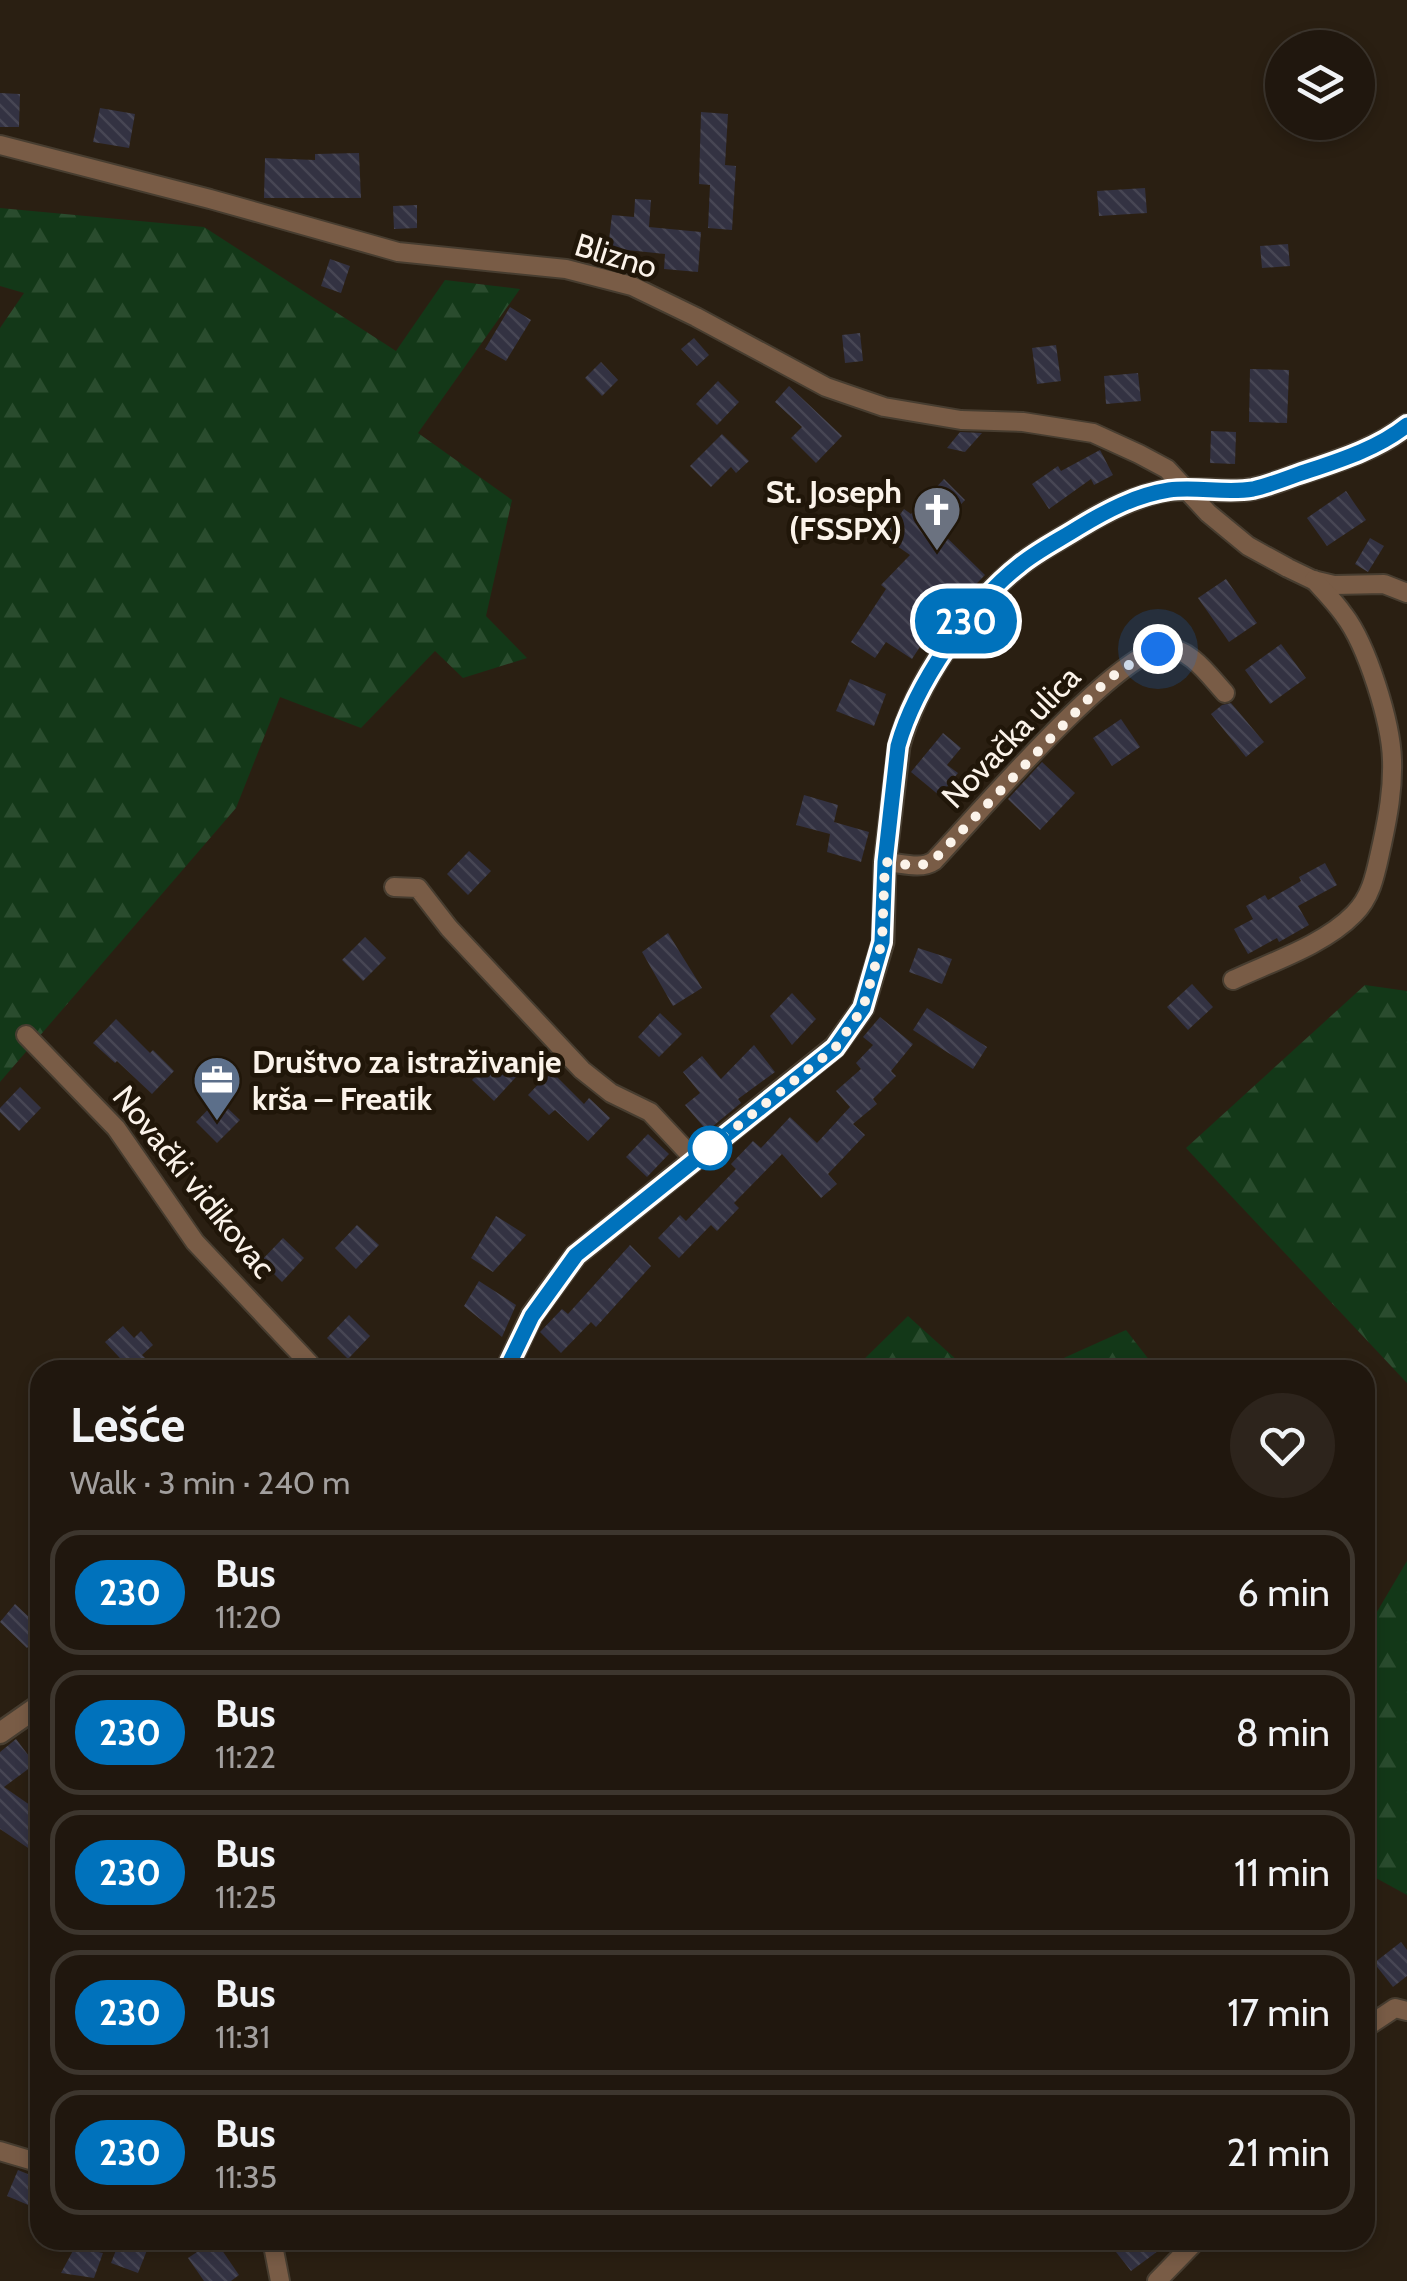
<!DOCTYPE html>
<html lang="en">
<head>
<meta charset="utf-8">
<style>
	body { margin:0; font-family:Cabin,sans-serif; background:#2d241c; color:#f1f3f6; height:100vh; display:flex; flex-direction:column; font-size:38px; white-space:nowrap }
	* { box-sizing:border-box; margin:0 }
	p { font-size:32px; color:#a29f9e }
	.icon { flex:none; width:55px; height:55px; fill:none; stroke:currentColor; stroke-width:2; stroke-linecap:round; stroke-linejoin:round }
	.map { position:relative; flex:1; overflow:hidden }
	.details { position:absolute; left:30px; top:1360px; width:1345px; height:890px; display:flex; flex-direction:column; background:#20170e; border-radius:30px; box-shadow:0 5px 15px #0003,0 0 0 2px #3d362e }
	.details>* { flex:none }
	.badge { padding:0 20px; border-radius:32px; font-size:35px; line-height:65px }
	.tools { position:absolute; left:1265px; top:30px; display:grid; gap:20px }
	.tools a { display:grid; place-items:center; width:110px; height:110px; border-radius:50%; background:#20170e; box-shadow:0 5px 15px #0003,0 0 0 2px #3d362e; font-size:50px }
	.you { position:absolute; width:50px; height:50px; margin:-25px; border:8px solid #fff; border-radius:50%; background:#1a73e8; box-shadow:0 0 0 15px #1a73e833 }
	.map>.badge { position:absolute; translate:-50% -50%; box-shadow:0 0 0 5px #fff }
	.round { display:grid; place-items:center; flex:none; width:105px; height:105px; border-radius:52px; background:#2d241c }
	.headline { display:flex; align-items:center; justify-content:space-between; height:170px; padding:0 40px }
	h1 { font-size:48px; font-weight:800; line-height:75px }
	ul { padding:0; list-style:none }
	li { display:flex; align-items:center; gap:30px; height:125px; margin:0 20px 15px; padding:0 20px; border:5px solid #3d362e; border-radius:30px }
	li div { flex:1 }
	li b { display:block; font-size:38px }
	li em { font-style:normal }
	li .badge { min-width:110px; font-weight:700; text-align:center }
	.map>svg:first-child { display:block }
</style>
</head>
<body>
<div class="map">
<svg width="1407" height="2281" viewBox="0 0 1407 2281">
	<defs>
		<pattern id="forest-firs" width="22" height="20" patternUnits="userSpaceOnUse" patternTransform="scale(2.5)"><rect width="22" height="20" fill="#133818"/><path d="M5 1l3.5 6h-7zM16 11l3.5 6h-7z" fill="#2a4c2e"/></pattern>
		<pattern id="building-back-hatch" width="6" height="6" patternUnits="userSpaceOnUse" patternTransform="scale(2.5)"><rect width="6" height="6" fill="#333242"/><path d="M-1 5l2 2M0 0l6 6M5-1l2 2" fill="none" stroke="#474654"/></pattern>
	</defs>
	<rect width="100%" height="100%" fill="#2a1f12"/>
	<g fill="url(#forest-firs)">
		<polygon points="0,208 204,227 396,351 445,280 520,289 418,433 512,500 486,616 527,658 463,678 435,651 361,728 280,697 236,808 0,1082 0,328 24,293 0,286"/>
		<polygon points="1365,985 1407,991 1407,1383 1186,1148"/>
		<polygon points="908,1316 968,1370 853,1370"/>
		<polygon points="1126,1330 1157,1370 1037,1370"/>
		<polygon points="1407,1561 1407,1895 1365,1872 1365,1632"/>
	</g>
	<g fill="url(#building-back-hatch)">
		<polygon points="0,93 20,94 19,127 0,127"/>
		<polygon points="100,108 135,114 129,148 93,142"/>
		<polygon points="701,112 728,114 725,165 736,166 732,230 708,228 710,185 699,184"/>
		<polygon points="359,153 361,198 264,198 265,158 315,160 315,154"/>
		<polygon points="1145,188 1147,213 1099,216 1097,191"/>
		<polygon points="635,199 651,200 649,227 701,232 698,272 664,269 665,254 608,248 612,215 634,217"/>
		<polygon points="417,205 417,228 394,229 393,206"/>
		<polygon points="1288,244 1290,266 1262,268 1260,246"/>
		<polygon points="330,259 350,266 341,293 321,286"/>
		<polygon points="510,307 531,320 506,361 485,349"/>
		<polygon points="860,333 863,361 845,363 842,335"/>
		<polygon points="694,338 709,355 697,366 681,349"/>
		<polygon points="1056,345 1061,381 1037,384 1032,348"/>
		<polygon points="601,362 618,380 602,396 585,378"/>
		<polygon points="1250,369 1289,370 1287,423 1249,422"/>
		<polygon points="1138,373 1141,401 1106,404 1104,376"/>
		<polygon points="718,381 739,402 717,425 696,404"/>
		<polygon points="789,386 842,436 816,463 791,438 802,427 775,402"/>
		<polygon points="1211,431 1236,432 1235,464 1210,463"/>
		<polygon points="960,432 961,432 982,433 965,452 947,448"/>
		<polygon points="722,434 749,461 736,473 731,467 711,487 690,466"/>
		<polygon points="1100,450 1113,475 1094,485 1091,479 1049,509 1032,484 1058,466 1061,471"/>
		<polygon points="944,479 965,500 938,529 985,575 931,630 912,659 886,642 875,658 851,642 886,589 881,585 910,555 884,537 904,509 911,514"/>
		<polygon points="1346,491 1366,520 1327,546 1307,518"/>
		<polygon points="1370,538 1384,546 1368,572 1355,564"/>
		<polygon points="1226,579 1257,623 1229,642 1198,598"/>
		<polygon points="1281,644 1306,678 1270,704 1245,670"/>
		<polygon points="850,679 886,694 874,726 836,711"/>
		<polygon points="1231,703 1264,742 1246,757 1211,714 1222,705"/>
		<polygon points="1121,719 1140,747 1112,766 1093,738"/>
		<polygon points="943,733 961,748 947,765 958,773 940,796 911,772"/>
		<polygon points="1042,762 1075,793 1040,830 1008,799"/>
		<polygon points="804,795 838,805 834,822 869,832 861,862 827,852 830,834 796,825"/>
		<polygon points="469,851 491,871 468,895 447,874"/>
		<polygon points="1325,863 1337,885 1298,906 1309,925 1279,942 1277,938 1248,954 1234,929 1253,919 1246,906 1265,895 1268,900 1301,881 1299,877"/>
		<polygon points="668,933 702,988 673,1006 642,952"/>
		<polygon points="365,937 386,958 363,981 342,960"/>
		<polygon points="918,948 952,959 942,984 909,972"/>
		<polygon points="1192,984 1213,1007 1188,1030 1167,1007"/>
		<polygon points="792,993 816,1019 792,1045 770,1016"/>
		<polygon points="927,1008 987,1047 973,1069 913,1030"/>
		<polygon points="660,1013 682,1034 659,1057 638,1037"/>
		<polygon points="880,1017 913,1044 891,1071 896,1076 873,1099 877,1104 853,1124 865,1135 828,1174 837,1184 821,1198 782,1154 734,1203 739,1208 717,1231 711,1225 679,1258 658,1238 680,1215 686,1221 736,1169 731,1164 753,1141 761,1148 790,1117 817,1143 850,1107 836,1091 861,1069 856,1063 873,1045 863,1037"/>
		<polygon points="116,1019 150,1053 153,1050 174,1071 152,1094 117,1061 115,1063 93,1043"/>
		<polygon points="754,1045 775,1072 738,1099 741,1103 707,1131 685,1105 700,1093 683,1072 702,1056 721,1079"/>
		<polygon points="495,1057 516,1077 494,1101 472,1080"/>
		<polygon points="551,1071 584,1104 589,1098 610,1118 588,1141 555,1110 549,1115 528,1095"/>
		<polygon points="20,1087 41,1108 19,1131 0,1112 0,1108"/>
		<polygon points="218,1099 240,1120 217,1143 196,1122"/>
		<polygon points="648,1134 669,1154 647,1177 626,1157"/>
		<polygon points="496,1216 526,1235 493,1272 471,1258"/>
		<polygon points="357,1225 379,1245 356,1269 335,1248"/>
		<polygon points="283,1238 304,1258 282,1282 261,1261"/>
		<polygon points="630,1245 651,1266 596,1327 591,1322 561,1353 540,1332 562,1309 568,1314"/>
		<polygon points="479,1281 516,1305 502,1337 464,1306"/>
		<polygon points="349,1315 370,1336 348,1359 327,1338"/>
		<polygon points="123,1326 134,1338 141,1331 153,1345 142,1355 158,1370 131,1370 105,1342"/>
		<polygon points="15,1604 31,1619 40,1610 40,1634 27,1648 0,1622"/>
		<polygon points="16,1739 35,1764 4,1787 40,1812 40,1856 0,1829 0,1752"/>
		<polygon points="1401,1942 1407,1950 1407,1976 1393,1987 1374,1963"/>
		<polygon points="18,2170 40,2179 40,2210 7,2196"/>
		<polygon points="120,2240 151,2240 138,2273 111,2263"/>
		<polygon points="215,2240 239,2275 231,2281 204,2281 188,2258"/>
		<polygon points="1121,2240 1149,2240 1158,2251 1131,2271 1112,2247"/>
		<polygon points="75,2247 103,2253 94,2278 61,2273"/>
	</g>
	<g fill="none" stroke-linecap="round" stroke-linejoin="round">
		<g stroke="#473d30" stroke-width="22">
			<g id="minor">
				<polyline points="0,145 210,199 398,252 566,269 632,286 696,317 826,387 884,407 961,420 1023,422 1093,433 1139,454 1167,469 1208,513 1248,546 1288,568 1313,580 1334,585 1384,584 1407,593"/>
				<path d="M885 862C901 863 921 870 934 861 972 821 1118 649 1165 648 1190 647 1210 677 1225 693"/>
				<polyline points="394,887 418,888 449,928 582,1070 611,1093 650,1112 695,1160"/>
				<path d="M1233 980C1271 962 1324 945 1354 914 1373 895 1376 870 1382 844 1388 816 1393 789 1392 760 1391 722 1367 645 1344 615 1335 602 1324 591 1314 580"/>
				<polyline points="26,1035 116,1128 195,1242 309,1363 312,1370"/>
				<polyline points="1365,2028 1395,2008 1407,2011"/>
				<polyline points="0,2151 40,2163"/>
				<polyline points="272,2240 280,2281"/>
				<polyline points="1157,2281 1197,2240"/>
			</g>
		</g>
		<g stroke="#473d30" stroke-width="25">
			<g id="tertiary">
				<path d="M506 1370 532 1315 576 1255 835 1047 863 1008 883 942 885 862 899 746C915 684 969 605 1020 565 1037 551 1059 540 1078 528 1105 511 1136 495 1169 490 1194 487 1220 492 1245 490 1263 488 1280 481 1296 475 1334 462 1376 450 1407 425"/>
				<polyline points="0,1733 40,1705"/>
			</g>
		</g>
		<use href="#minor" stroke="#795c46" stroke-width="18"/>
		<use href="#tertiary" stroke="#795c46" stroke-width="20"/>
	</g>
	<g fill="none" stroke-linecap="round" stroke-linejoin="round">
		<g stroke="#fff" stroke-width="22">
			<path id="line" d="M506 1370 532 1316 576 1255 835 1048 863 1008 882 942 885 862 898 746C915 685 970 604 1020 565 1037 551 1059 540 1078 528 1106 511 1136 495 1169 490 1197 486 1225 494 1253 489 1267 486 1282 480 1296 475 1334 462 1376 450 1407 425"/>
		</g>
		<use href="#line" stroke="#0072bc" stroke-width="15"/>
		<path stroke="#fbf3ea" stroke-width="10" stroke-dasharray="0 18" d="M710 1148 835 1048 863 1008 882 942 885 862C901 863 920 870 934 860L1095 692 1120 670 1158 649"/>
	</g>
	<defs>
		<g id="church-pin" transform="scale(2.5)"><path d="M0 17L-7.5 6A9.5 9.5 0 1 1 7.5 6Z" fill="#6b7280" stroke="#201609"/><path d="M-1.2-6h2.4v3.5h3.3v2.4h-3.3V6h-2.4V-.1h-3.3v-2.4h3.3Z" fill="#fff"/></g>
		<g id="office-pin" transform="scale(2.5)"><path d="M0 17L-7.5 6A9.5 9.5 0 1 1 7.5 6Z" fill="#5c6f8a" stroke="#201609"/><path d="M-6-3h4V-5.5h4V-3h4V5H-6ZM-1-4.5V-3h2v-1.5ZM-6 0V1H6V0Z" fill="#fff"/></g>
	</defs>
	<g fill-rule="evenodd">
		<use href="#church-pin" x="937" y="510"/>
		<use href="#office-pin" x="217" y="1080"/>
	</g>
	<circle fill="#fff" stroke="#0072bc" stroke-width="5" cx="710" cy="1148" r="20"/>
	<g text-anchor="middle" stroke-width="9" stroke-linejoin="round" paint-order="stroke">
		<g font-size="32" fill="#fbf3ea" stroke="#201609">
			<text transform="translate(616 256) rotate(17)" y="11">Blizno</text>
			<text transform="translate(1011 737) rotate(-46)" y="11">Novačka ulica</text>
			<text transform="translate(194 1182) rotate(51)" y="11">Novački vidikovac</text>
		</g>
		<g font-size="32" font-weight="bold" fill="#fbf3ea" stroke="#201609" text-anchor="end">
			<text x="902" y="503">St. Joseph<tspan x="902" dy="37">(FSSPX)</tspan></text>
			<text x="252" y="1073" text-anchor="start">Društvo za istraživanje<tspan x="252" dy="37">krša – Freatik</tspan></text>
		</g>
	</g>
</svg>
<div class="tools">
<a><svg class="icon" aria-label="layers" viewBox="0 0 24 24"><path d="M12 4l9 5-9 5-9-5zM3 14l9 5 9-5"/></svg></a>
</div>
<div class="you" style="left:1158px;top:649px"></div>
<b class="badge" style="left:966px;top:621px;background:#0072bc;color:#fff">230</b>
<section class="details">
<div class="headline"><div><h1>Lešće</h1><p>Walk · 3 min · 240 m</p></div><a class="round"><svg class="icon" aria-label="heart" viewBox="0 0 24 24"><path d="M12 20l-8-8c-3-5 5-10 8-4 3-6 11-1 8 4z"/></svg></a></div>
<ul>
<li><span class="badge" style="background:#0072bc;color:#fff">230</span><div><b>Bus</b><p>11:20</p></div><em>6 min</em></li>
<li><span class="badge" style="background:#0072bc;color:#fff">230</span><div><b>Bus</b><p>11:22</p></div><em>8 min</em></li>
<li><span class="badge" style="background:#0072bc;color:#fff">230</span><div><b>Bus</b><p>11:25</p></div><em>11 min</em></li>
<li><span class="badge" style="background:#0072bc;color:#fff">230</span><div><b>Bus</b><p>11:31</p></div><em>17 min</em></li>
<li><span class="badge" style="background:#0072bc;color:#fff">230</span><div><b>Bus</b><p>11:35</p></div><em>21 min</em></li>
</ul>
</section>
</div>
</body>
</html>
